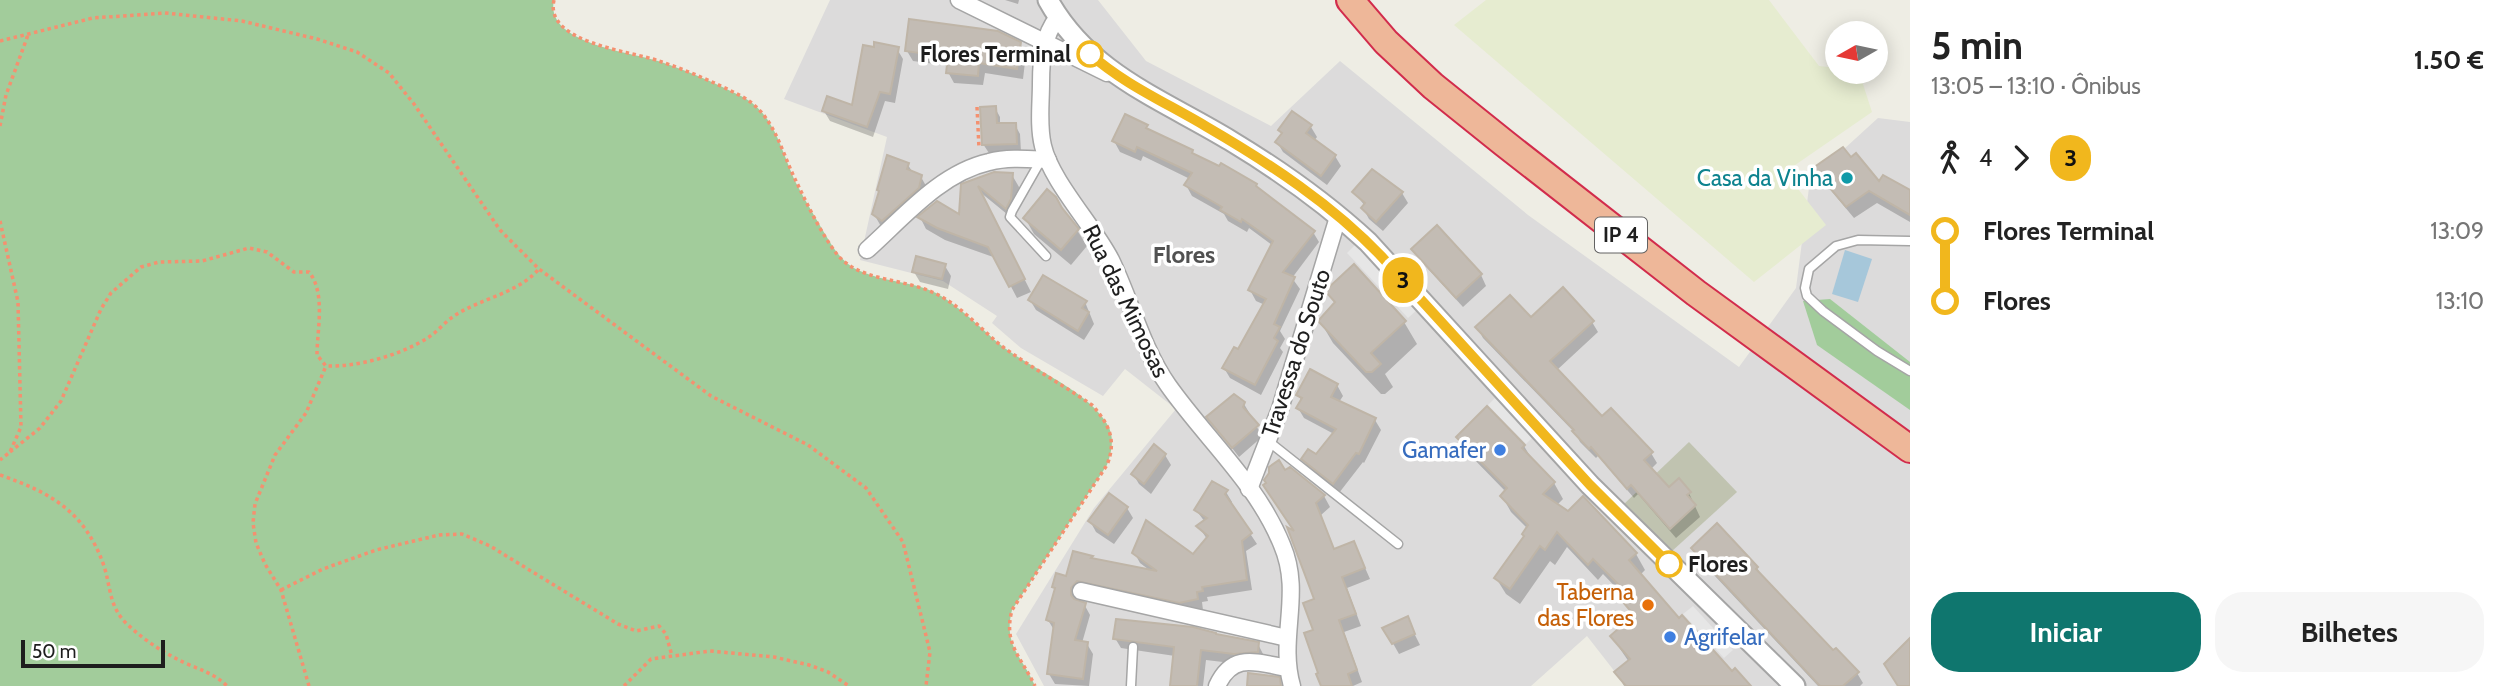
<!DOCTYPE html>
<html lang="pt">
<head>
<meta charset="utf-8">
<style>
	body { margin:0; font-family:Cabin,sans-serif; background:#f6f6f6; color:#222; height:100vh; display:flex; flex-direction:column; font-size:26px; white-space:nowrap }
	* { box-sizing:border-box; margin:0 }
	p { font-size:23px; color:#767676 }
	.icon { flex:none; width:38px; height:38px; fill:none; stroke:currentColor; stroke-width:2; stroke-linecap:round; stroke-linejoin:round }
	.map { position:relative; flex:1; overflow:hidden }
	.details { display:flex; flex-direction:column; background:#fff; width:595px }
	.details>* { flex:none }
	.badge { padding:0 14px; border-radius:23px; font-size:24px; line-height:46px }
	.needle { width:46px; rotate:261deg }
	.fabs { position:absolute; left:1825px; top:21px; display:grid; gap:14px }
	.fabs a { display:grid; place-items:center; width:63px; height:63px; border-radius:50%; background:#fff; box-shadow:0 4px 18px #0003; font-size:35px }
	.scale { position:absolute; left:21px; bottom:18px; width:144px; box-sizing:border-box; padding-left:7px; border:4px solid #1e1e1e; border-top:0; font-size:19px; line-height:24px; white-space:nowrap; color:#1e1e1e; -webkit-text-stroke:5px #fff; paint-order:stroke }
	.map>.badge { position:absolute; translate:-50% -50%; box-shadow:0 0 0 4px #fff }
	.legs { display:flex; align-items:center; gap:10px; height:77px; padding:0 21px; font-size:23px }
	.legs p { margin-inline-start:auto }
	.overview { display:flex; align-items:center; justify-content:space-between; height:119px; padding:0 21px }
	h1 { font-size:38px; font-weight:700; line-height:52px }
	.button { display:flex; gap:14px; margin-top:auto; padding:14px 21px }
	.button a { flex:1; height:80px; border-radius:28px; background:#0f766e; color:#fff; font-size:28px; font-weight:700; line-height:80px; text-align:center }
	.button a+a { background:#f6f6f6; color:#222 }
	ul { padding:0 21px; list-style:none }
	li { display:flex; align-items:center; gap:24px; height:70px; font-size:26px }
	li i { display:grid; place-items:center; width:10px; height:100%; margin:0 9px; background:currentColor }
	li i::after { content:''; width:18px; height:18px; margin:-9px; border:5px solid; border-radius:50%; background:#fff }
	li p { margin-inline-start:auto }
	li:first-child i { background:linear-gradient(#0000 50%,currentColor 0) }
	li:last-child i { background:linear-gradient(currentColor 50%,#0000 0) }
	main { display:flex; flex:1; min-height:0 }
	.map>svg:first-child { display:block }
</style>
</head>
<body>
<main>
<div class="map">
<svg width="1910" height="686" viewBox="0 0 1910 686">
	<rect width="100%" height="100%" fill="#eeede4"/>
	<polygon fill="#dcdbdb" points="830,0 1098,0 1146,61 1271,126 1340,61 1528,215 1739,367 1796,288 1810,180 1878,118 1910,122 1910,686 1626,686 1587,636 1531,686 1044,686 1016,634 1094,508 1176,409 1125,369 1103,396 1021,348 992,323 997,316 943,281 860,260 887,137 784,99"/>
	<polygon fill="#c0c3b0" points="1689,442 1737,492 1671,552 1623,505"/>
	<polygon fill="#e6ecd0" points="1486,0 1769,0 1819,66 1837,68 1838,72 1859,72 1872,112 1785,172 1826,225 1754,282 1454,25"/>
	<g fill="#a2cc9b">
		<path d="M0 0H554C544 43 631 52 658 61 686 70 715 83 741 96 775 113 781 151 796 183 804 198 813 214 822 229 832 246 841 263 860 271 884 282 912 281 936 293 961 307 980 328 1002 346 1033 370 1087 390 1107 424 1115 437 1112 451 1107 465L1012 610C1003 646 1022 656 1035 686H0Z"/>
		<polygon points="1830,299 1910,362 1910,410 1817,345 1803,301"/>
	</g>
	<g fill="#e6e6e6">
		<polygon points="1356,244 1417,310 1408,318 1347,253"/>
		<polygon points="1495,398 1533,437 1526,444 1488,405"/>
		<polygon points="1693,606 1733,650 1724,658 1683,614"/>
	</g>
	<polygon fill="#a6c7da" points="1845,250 1872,259 1858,302 1832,294"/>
	<g fill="#0003">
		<polygon points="1005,0 1019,0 1018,4"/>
		<polygon points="1020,44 1026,54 1023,79 985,73 983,85 954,83 948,72 949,66 913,61 907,51"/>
		<polygon points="897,49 903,59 895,103 885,101 873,137 830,121 824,111 854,107"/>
		<polygon points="995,108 1000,117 1000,125 1015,125 1020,134 1021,152 989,153 983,144"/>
		<polygon points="1146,127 1149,131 1192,152 1195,157 1256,185 1260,192 1313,232 1319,242 1292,278 1300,289 1280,331 1285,339 1280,348 1283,352 1261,395 1230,378 1224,368 1239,351 1265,305 1256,301 1250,290 1272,245 1249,228 1247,232 1228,221 1224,214 1192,196 1186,185 1190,179 1143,156 1141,161 1120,152 1114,141"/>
		<polygon points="1311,127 1317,137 1314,141 1335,156 1341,166 1327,185 1283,152 1277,142 1282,135 1280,130"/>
		<polygon points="908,165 913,173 921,177 930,193 883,230 874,214 881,193"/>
		<polygon points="1816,168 1910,192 1910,222 1877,203 1854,218 1823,181"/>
		<polygon points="1012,175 1019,187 1017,212 1013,219 980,192 1031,292 1017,298 996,258 945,240 926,229 920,217 961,216 963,186"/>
		<polygon points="1354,192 1402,193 1408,203 1383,231 1369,219 1363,208 1365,206"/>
		<polygon points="1025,218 1077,230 1087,246 1071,265 1034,234"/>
		<polygon points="1437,228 1481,275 1486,286 1463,307 1419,259 1413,249"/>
		<polygon points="945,266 951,276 948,289 920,282 914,272"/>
		<polygon points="1328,292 1404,322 1417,344 1385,374 1393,387 1385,394 1381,394 1333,343 1320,321 1335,304"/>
		<polygon points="1030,300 1085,302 1094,324 1084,340 1036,310"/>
		<polygon points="1531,320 1592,322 1598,332 1557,370 1602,419 1651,453 1657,463 1651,469 1669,489 1679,481 1689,493 1700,517 1676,538 1638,494 1634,498 1598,456 1596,458 1580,442 1576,434 1483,338 1477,327"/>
		<polygon points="1337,385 1343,396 1339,402 1375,420 1381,430 1364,463 1363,462 1339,493 1309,469 1303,459 1316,457 1334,434 1304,418 1298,408 1302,401 1298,395"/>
		<polygon points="1244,404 1250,414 1249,416 1263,436 1239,457 1209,418"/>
		<polygon points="1458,437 1524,446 1533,461 1554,483 1563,499 1557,505 1636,554 1645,570 1640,575 1679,620 1732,673 1749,686 1624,686 1617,673 1629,662 1612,637 1634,618 1625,602 1628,600 1603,574 1598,580 1567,547 1555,565 1550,561 1520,604 1506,594 1496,578 1526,537 1528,529 1511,512 1502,496 1506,492 1468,453"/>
		<polygon points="1165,455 1171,465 1151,494 1139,484 1133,474"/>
		<polygon points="1285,472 1324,496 1330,507 1321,515 1335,551 1354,543 1370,579 1347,588 1361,626 1344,632 1362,682 1353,686 1320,686 1322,685 1315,631 1316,600 1298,536"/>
		<polygon points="1226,492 1232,502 1231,505 1257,544 1246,551 1252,590 1207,597 1208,601 1202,602 1203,610 1186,612 1083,591 1076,601 1084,604 1090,615 1082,643 1087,644 1093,654 1089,686 1055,684 1049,674 1054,630 1048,620 1068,579 1092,557 1093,560 1152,572 1140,563 1134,552 1194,557 1207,539 1199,527 1205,522 1196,510"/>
		<polygon points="1127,508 1133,518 1114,544 1096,532 1090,521"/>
		<polygon points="1693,549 1757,568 1763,578 1833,653 1857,673 1863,683 1860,686 1818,686 1699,559"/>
		<polygon points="1407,619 1420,645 1399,654 1385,629"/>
		<polygon points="1115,638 1258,644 1263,654 1262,661 1240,664 1206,660 1203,686 1172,686 1175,656 1121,648"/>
	</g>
	<g fill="#c3bcb4" stroke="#bfb5a7" stroke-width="2">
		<polygon points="909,19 998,31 1021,42 1017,69 979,63 978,76 946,73 948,57 905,51"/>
		<polygon points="874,42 899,47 890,94 880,92 867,127 822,111 827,96 852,105 863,45 874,47"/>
		<polygon points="996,106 997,123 1016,123 1017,144 982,145 980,107"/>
		<polygon points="1292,111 1312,125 1306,133 1336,155 1321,176 1275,142 1282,133 1278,130"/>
		<polygon points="1125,114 1148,125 1146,128 1193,150 1192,153 1219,166 1221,163 1257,184 1256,186 1315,231 1283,272 1295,277 1274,324 1280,327 1274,338 1278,341 1255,385 1222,368 1234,347 1238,349 1266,299 1248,290 1273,241 1242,219 1241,222 1220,210 1222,207 1184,185 1192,173 1137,147 1135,152 1112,141"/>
		<polygon points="1843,147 1851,157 1856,153 1879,181 1883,175 1910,190 1910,215 1869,191 1846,207 1813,168"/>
		<polygon points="887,155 909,163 907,169 922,175 919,188 882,221 872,214 879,191 877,190"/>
		<polygon points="1372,169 1403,192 1376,222 1361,208 1365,203 1352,192"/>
		<polygon points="994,172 1013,173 1011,199 1006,209 978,186 1025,279 1009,287 988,247 937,228 917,217 937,201 959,214 961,184"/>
		<polygon points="1047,189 1056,197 1062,208 1079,229 1061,250 1023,218"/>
		<polygon points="1437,225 1482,274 1456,298 1411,249"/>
		<polygon points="916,256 946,264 942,279 912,272"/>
		<polygon points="1354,264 1406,321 1371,353 1381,364 1372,372 1366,372 1318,321 1335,302 1326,292 1327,289"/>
		<polygon points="1043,275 1087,301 1082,308 1089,312 1078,331 1028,300"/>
		<polygon points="1563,287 1594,321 1550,361 1602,416 1611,408 1653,452 1644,460 1669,487 1679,478 1691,492 1687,495 1696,505 1670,529 1631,485 1627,489 1591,447 1589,449 1572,431 1574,430 1475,327 1510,295 1531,317"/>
		<polygon points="1310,369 1338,384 1331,397 1376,418 1359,454 1356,453 1333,484 1301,459 1308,449 1316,454 1336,429 1296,408 1302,398 1296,395"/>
		<polygon points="1234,394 1245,402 1243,407 1259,425 1232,448 1206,417"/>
		<polygon points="1487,406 1525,445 1522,448 1555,482 1543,494 1568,511 1583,496 1637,553 1629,560 1679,618 1682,615 1732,671 1735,668 1751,686 1626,686 1614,672 1630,659 1610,636 1634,615 1623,602 1630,596 1593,559 1588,565 1557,532 1545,550 1540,546 1510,589 1494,578 1524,536 1522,534 1528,525 1500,496 1507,488 1456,437"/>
		<polygon points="1154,444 1166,454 1144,484 1131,474"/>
		<polygon points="1279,460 1285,470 1290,467 1325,495 1316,503 1334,549 1354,541 1365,568 1342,577 1356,614 1339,620 1357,670 1348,674 1352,686 1321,686 1316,674 1318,673 1304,633 1313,630 1303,603 1314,599 1287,527 1294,531 1263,485 1266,483 1264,480 1269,473 1269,467"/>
		<polygon points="1212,481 1228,490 1225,494 1252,533 1242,541 1247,580 1202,587 1203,591 1197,592 1198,599 1179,603 1077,581 1071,588 1071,595 1074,599 1086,603 1075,640 1088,642 1083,679 1047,674 1054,623 1046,620 1055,588 1052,587 1056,573 1066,576 1073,551 1093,556 1091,558 1157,571 1132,553 1146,520 1193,554 1208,536 1196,526 1207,518 1194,510"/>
		<polygon points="1109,493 1128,507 1108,535 1088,521"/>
		<polygon points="1717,523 1758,567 1756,569 1833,650 1836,648 1859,672 1843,686 1820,686 1691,548"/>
		<polygon points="1408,616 1415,634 1392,644 1382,628"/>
		<polygon points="1116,619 1193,627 1216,633 1216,634 1259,642 1258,652 1234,654 1201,650 1197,686 1170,686 1174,647 1113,639"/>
		<polygon points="1910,638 1910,686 1898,686 1884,664"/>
		<polygon points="1248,673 1280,677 1281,686 1247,686"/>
	</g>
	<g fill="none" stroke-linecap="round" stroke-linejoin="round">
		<g stroke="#a5a5a5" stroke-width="11">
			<g id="service">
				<polyline points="1041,160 1012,211 1010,217 1046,256"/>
				<polyline points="1910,241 1858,240 1836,246 1809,269 1805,288 1807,296 1823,311 1877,351 1910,371"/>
				<polyline points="1268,441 1398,544"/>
				<polyline points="1131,686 1133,647"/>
			</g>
		</g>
		<g stroke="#a5a5a5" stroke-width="19">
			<g id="minor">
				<polyline points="959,0 1107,73"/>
				<path d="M1058 17C1043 36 1041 59 1041 83 1041 103 1038 126 1043 146 1051 181 1093 225 1111 260 1131 301 1142 348 1168 385 1206 439 1257 483 1282 545 1303 594 1278 637 1292 686"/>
				<path d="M867 250C903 218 940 173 989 162 1008 157 1028 159 1048 160"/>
				<polyline points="1249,489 1280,409 1338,217"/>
				<polyline points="1081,591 1287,638"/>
				<path d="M1217 686C1233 651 1257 663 1288 668"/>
			</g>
		</g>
		<g stroke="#a5a5a5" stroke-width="23">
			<path id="tertiary" d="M1048 0C1089 74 1162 99 1231 141 1279 170 1327 204 1368 242L1590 485 1795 686"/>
		</g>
		<g stroke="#d22c4c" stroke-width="30">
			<polyline id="trunk" points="1350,0 1386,42 1433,86 1504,143 1696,293 1910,449"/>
		</g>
		<g stroke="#f49170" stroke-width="3.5" stroke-dasharray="3.5 3.5" stroke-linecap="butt">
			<path d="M554 0C544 43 631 51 659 61 686 70 716 83 741 96 775 114 781 152 797 183 808 206 821 233 836 253 857 281 901 278 932 292 960 304 980 329 1003 347 1032 368 1063 385 1092 405 1109 424 1117 440 1107 465L1012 610C1003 644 1021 657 1035 686"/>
			<polyline points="0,41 93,18 165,13 242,21 317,39 357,52 389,73 414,104 500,230 539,269 711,396 808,445 866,488 903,542 930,652 926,686"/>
			<polyline points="977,107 979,148"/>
			<polyline points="0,126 6,95 28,35"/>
			<polyline points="0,221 18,302 21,427 10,452 0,460"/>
			<path d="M10 452 40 428 61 401 101 309 111 293 141 267 159 262 202 261 249 248 267 252 294 272H309C326 293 317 330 317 355L326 366C359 367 401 355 429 337 438 331 445 322 454 316 481 298 517 294 539 269"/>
			<path d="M0 475C52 493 85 512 104 566 111 588 109 607 127 624 145 641 164 653 185 663 201 670 215 674 227 686"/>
			<polyline points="281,590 323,569 376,550 439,535 462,534 490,546 618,624 636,631 659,626 666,634 672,656"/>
			<polyline points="309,686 281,590 265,564 256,543 253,523 255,504 275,455 306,413 326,366"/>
			<polyline points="624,686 651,659 710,651 774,657 809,665 828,672 849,686"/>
		</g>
		<use href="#service" stroke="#fff" stroke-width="8"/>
		<use href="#minor" stroke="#fff" stroke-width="16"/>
		<use href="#tertiary" stroke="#fff" stroke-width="19"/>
		<use href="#trunk" stroke="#eeb799" stroke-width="26"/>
	</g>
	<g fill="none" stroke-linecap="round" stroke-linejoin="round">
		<g stroke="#fff" stroke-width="16">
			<path id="line-1" d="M1090 54C1125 85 1167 103 1207 127 1269 163 1333 205 1382 257L1590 485 1669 564"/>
		</g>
		<use href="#line-1" stroke="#f1b71d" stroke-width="10"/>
	</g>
	<g fill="#fff" stroke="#f1b71d" stroke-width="3.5">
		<circle cx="1090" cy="54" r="12"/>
		<circle cx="1669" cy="564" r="12"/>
	</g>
	<circle fill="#0f9aa8" stroke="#fff" stroke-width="2.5" cx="1847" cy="178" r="7"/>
	<g fill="#3f7fe0" stroke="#fff" stroke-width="2.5">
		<circle cx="1500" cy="450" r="7"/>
		<circle cx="1670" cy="637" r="7"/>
	</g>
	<circle fill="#e8710a" stroke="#fff" stroke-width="2.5" cx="1648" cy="605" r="7"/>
	<g text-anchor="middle" stroke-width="7" stroke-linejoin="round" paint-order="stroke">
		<rect fill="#fff" stroke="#626262" stroke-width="2" x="1595" y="217.5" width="52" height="35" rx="5"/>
		<g font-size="21" font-weight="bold" fill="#1e1e1e">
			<text x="1621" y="242">IP 4</text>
		</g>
		<g font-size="23" font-weight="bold" fill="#1e1e1e" stroke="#fff" text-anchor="end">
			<text x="1071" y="62">Flores Terminal</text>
			<text x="1688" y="572" text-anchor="start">Flores</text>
		</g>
		<g font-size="23" fill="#0d838f" stroke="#fff" text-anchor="end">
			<text x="1833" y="186">Casa da Vinha</text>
		</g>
		<g font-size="23" fill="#1e1e1e" stroke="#fff">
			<text transform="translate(1126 301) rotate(64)" y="8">Rua das Mimosas</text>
			<text transform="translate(1296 353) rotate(-72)" y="8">Travessa do Souto</text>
		</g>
		<g font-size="23" fill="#366cbe" stroke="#fff" text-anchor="end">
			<text x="1486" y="458">Gamafer</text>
			<text x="1684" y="645" text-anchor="start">Agrifelar</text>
		</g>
		<g font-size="23" fill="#c56008" stroke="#fff" text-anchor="end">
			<text x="1634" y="600">Taberna<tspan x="1634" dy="26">das Flores</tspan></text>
		</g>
		<g font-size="24" font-weight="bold" fill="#515151" stroke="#fff">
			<text x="1184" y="263">Flores</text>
		</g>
	</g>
</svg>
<div class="fabs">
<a><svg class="needle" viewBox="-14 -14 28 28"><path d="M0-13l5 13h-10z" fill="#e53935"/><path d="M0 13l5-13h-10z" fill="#767676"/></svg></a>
</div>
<div class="scale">50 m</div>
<b class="badge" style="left:1403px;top:280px;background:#f1b71d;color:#111">3</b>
</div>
<section class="details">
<div class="overview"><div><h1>5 min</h1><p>13:05 – 13:10 · Ônibus</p></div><b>1.50 €</b></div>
<div class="legs"><svg class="icon" aria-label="walk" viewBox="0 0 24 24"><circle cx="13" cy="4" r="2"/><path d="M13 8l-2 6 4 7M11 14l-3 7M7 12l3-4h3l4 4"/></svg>4<svg class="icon" aria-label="forward" viewBox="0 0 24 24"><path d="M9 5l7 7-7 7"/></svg><b class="badge" style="background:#f1b71d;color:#111">3</b></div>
<ul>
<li><i style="color:#f1b71d"></i><b>Flores Terminal</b><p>13:09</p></li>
<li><i style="color:#f1b71d"></i><b>Flores</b><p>13:10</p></li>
</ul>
<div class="button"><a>Iniciar</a><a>Bilhetes</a></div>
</section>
</main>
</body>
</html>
